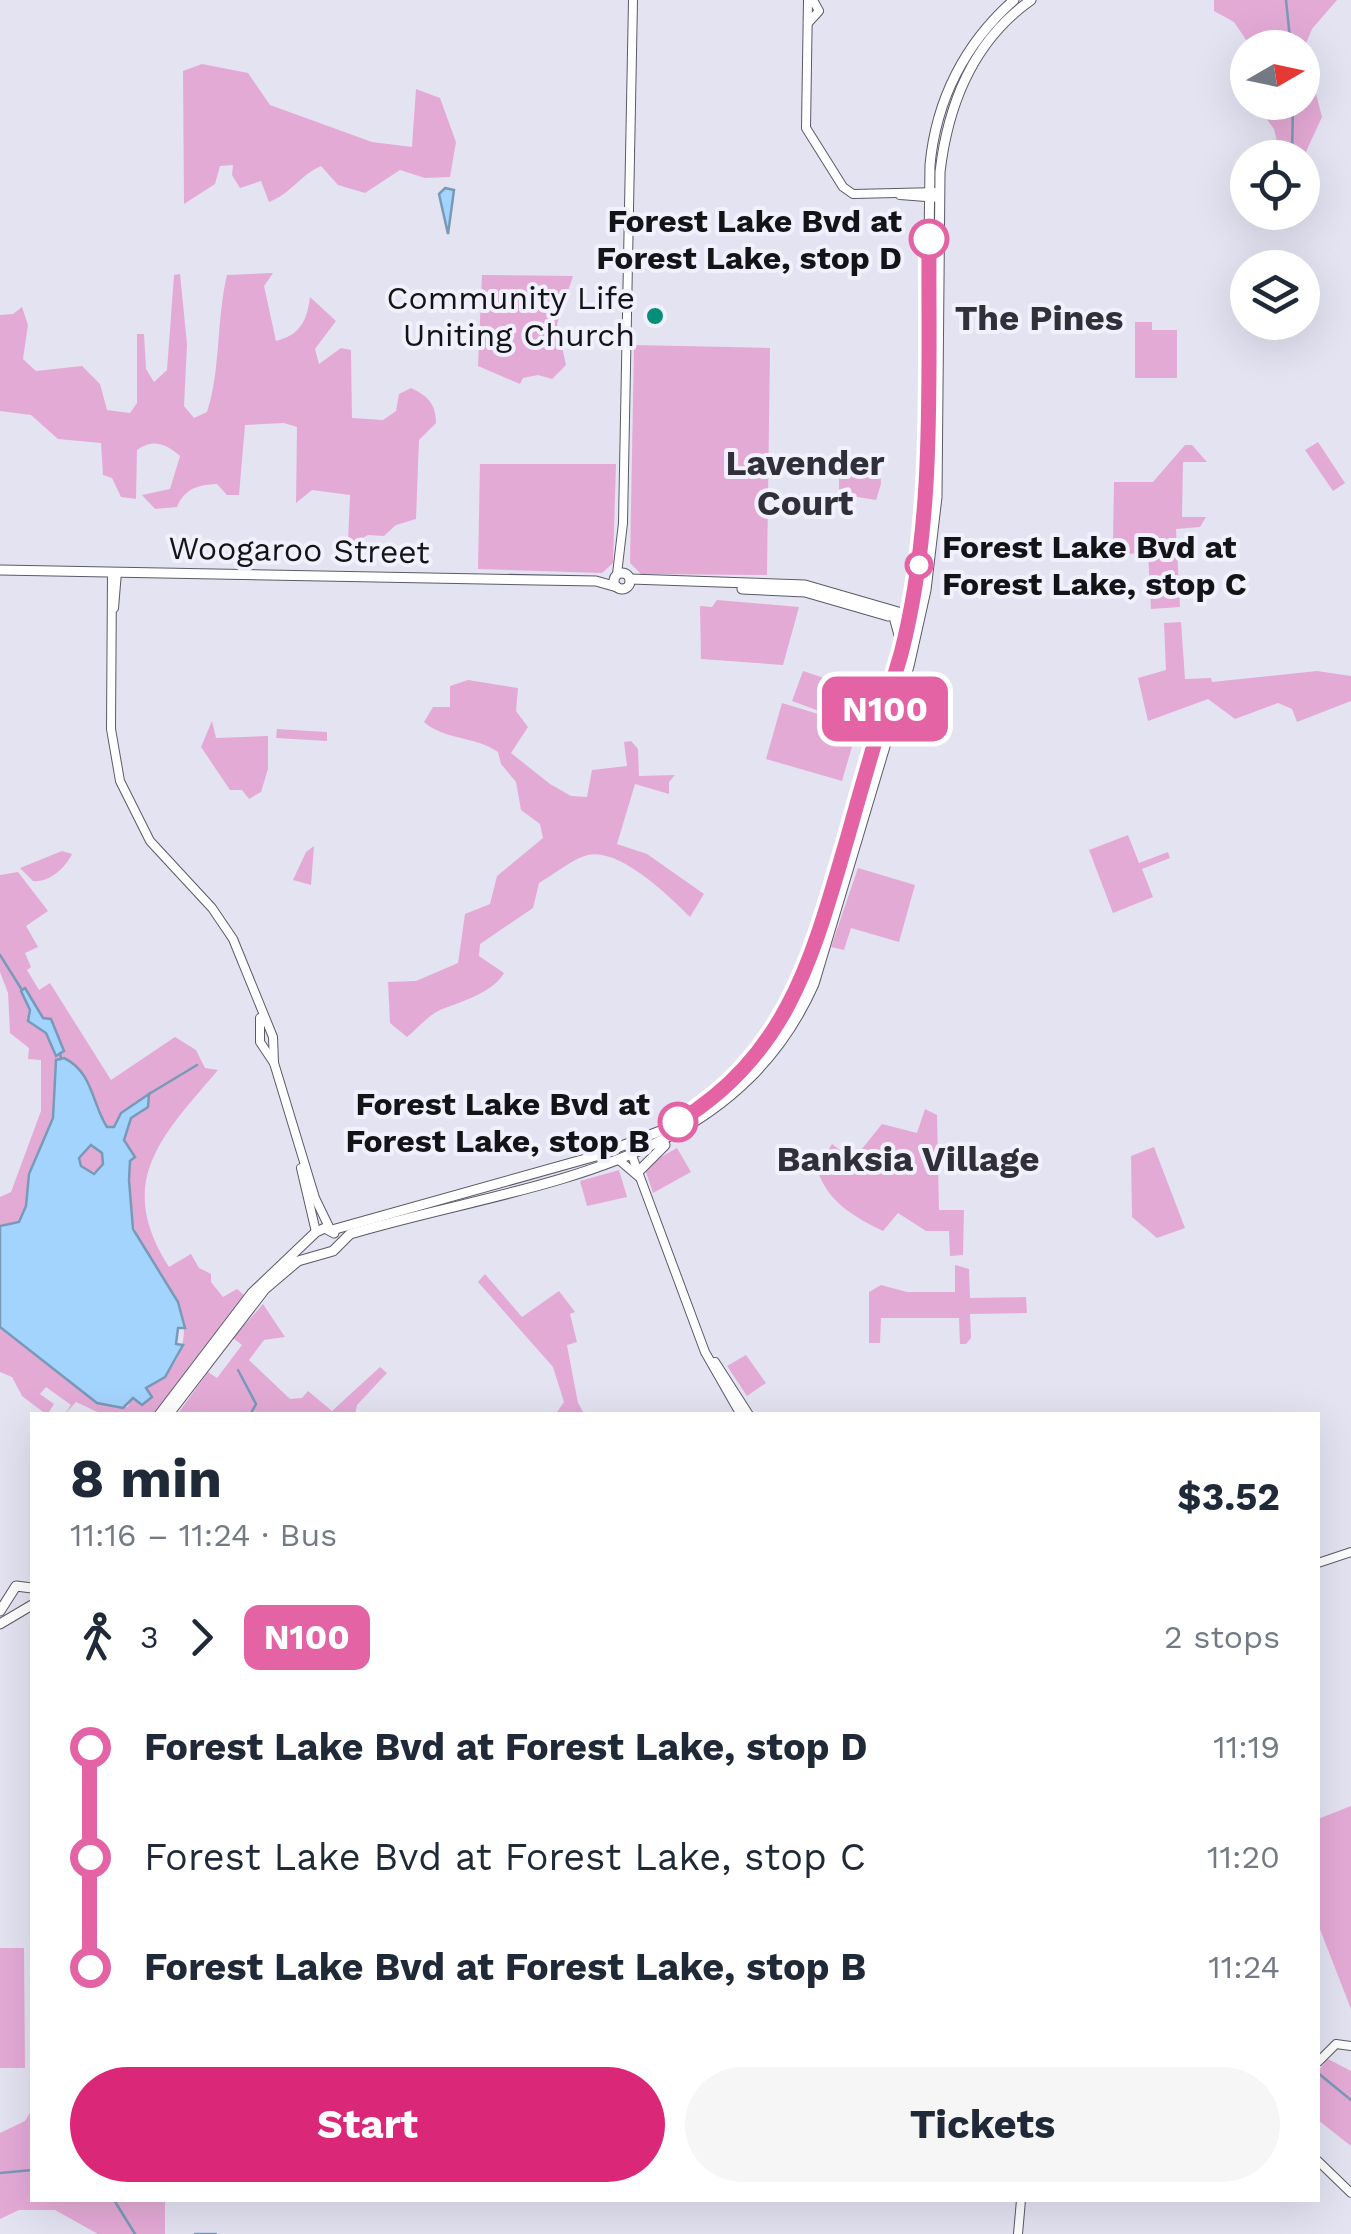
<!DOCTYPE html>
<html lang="en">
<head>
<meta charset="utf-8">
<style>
	body { margin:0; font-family:"Work Sans",sans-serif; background:#f6f6f7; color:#1f2937; height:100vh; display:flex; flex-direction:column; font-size:38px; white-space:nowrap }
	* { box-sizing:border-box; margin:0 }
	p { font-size:32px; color:#747a83 }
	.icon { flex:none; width:55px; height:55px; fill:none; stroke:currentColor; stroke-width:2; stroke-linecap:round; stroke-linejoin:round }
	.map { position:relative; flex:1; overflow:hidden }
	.drawer { position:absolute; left:30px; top:1412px; width:1290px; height:790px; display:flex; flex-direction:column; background:#fff; border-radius:0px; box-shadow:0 10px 40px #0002 }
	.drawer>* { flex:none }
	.badge { padding:0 20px; border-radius:15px; font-size:35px; line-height:65px }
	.needle { width:65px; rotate:81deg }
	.tools { position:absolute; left:1230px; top:30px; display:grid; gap:20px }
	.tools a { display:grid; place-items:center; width:90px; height:90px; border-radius:50%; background:#fff; box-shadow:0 10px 40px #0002; font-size:50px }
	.map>.badge { position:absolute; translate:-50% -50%; box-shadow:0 0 0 5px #fff }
	.legs { display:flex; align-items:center; gap:15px; height:110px; padding:0 40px; font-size:32px }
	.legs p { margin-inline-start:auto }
	.overview { display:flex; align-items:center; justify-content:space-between; height:170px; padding:0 40px }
	h1 { font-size:55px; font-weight:700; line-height:75px }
	.button { display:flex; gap:20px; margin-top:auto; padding:20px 40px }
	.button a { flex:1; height:115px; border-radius:60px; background:#db2777; color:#fff; font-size:40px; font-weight:700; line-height:115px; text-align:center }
	.button a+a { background:#f6f6f7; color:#1f2937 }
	ul { padding:0 40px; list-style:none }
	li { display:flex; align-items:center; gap:35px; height:110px; font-size:38px }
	li i { display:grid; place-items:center; width:15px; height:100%; margin:0 12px; background:currentColor }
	li i::after { content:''; width:25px; height:25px; margin:-12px; border:8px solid; border-radius:50%; background:#fff }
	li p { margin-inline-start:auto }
	li:first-child i { background:linear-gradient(#0000 50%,currentColor 0) }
	li:last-child i { background:linear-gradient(currentColor 50%,#0000 0) }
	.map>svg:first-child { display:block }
</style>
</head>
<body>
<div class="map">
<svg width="1351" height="2234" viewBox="0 0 1351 2234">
	<rect width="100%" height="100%" fill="#e4e3f2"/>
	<g fill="#e4aad6">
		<polygon points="1214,0 1337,0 1312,29 1304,48 1322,117 1303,158 1303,196 1302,158 1275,157 1280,154 1274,129 1255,103 1302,102 1302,48 1251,47 1234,22 1214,11"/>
		<path d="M202 64 248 73 270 105 372 142 412 147 416 89 440 98 456 142 450 177 425 178 400 170 365 193 338 185 321 166C299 176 292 193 269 202L261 181 240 188 232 175 233 165 220 166 215 184 184 204 183 71Z"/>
		<path d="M273 273 264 286 276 341C300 335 307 321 310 297L336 321 315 349 319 364 341 348 351 350 352 418 383 420 396 411 399 394 411 388C428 396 436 404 436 423L419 440 416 519 396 525 384 536 368 535 359 540V549L348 542 350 495 312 490 296 503 297 427 284 423 245 425 239 495H227L217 484C198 485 185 488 177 507L155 509 142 495 170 489 180 456C166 444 154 438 137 450L136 499 121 497 112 478 103 475 101 443 58 439 31 415 0 411V315L13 314 22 307 28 325 23 359 36 371 82 366 100 384 107 410 130 413 137 403V334H144L146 369 154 382 167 370 174 275 180 274 187 344 184 406 194 418 207 412C221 370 216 321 227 275Z"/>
		<polygon points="482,275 573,276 557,324 566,365 552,379 538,375 523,378 520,384 478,366"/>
		<polygon points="1135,322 1152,322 1152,330 1177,330 1177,378 1135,378"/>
		<polygon points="634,345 770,348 767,575 641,574 630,563"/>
		<polygon points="1318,442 1345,483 1333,491 1305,450"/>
		<polygon points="1185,445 1192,445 1207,462 1183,462 1182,517 1206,517 1200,527 1176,529 1180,607 1151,609 1148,552 1120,555 1113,542 1114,482 1153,482"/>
		<polygon points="849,458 880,460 881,484 876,500 839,494 839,478 848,477"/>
		<polygon points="480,464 616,464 613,563 602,573 478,569"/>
		<polygon points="717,600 799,607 783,665 701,659 700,606 712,607"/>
		<polygon points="1181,622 1185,679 1211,678 1212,682 1317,671 1351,676 1351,701 1297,722 1292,709 1278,703 1235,719 1208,699 1148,721 1138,678 1166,670 1164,623"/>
		<polygon points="803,671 830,680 819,711 792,701"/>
		<path d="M468 680 518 688 516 711 528 727 511 753 550 784 571 796 587 797 592 770 627 766 624 742 631 741 638 749 639 776 675 775 669 782V794L635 784 617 844 647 854 704 894 690 917C669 896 620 848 588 855 574 858 553 875 539 883L533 908 480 944 479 956 504 973C493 992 464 1001 445 1008 431 1012 418 1028 407 1037L390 1023 388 982 416 981 458 963 465 914 490 904 497 876 543 838 540 824 521 810 516 782 501 764 498 752C475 736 444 740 424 722L433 707H450V686Z"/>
		<polygon points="782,703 858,726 842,781 766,759"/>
		<polygon points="212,721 216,738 268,736 268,769 261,792 249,799 242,790 230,790 201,747"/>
		<polygon points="277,729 327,732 327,741 276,738"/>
		<polygon points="1128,835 1139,863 1168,852 1170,858 1142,869 1153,897 1113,913 1089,850"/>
		<polygon points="314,846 311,885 293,880 306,852"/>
		<path d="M62 851 72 854C65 868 49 883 33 881L20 868Z"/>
		<polygon points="858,868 915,885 899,942 851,928 844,950 831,947"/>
		<path d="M18 872 48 911 26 926 38 947 25 953 31 967 27 970 39 990 50 983 111 1080 175 1037 196 1050 205 1068 218 1070C162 1136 114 1181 169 1267L191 1254 199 1268 211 1274V1282L223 1297 237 1289 244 1295 153 1415H104L76 1402 64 1415 71 1405 46 1387 40 1394 54 1404 47 1415 22 1396 12 1377 0 1372V1327L97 1403 128 1407C137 1382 176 1383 183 1341 194 1279 97 1233 134 1154L124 1140 131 1118 148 1096 114 1127H107C89 1100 93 1071 57 1060L53 1118 29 1174 26 1206 19 1222 0 1226V1197L11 1192 41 1111V1060L28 1059 29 1048 10 1033 8 993 0 972V875Z"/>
		<path d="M925 1109 937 1115 939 1210H964L963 1255 950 1256 949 1231H926L898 1213 883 1231C854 1217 826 1201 817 1168L832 1144 853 1160 882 1124 917 1133Z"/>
		<circle cx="91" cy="1159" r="13"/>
		<polygon points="1154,1147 1185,1228 1157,1238 1132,1217 1131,1156"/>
		<polygon points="677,1148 691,1172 653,1193 646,1172 652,1162"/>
		<polygon points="619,1170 627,1197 587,1206 580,1181"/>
		<polygon points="955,1265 969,1269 970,1298 1026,1297 1027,1313 970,1314 971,1338 966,1344 960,1344 959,1318 881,1318 880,1343 869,1343 869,1292 881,1285 907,1292 955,1292"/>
		<polygon points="485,1274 522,1317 559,1291 575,1312 570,1314 577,1342 567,1345 578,1403 585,1415 555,1415 564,1402 553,1367 478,1282"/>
		<polygon points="263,1304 285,1337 264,1340 249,1360 290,1399 302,1398 308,1391 332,1411 380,1367 387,1373 357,1405 355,1415 177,1415 208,1372 217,1378 242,1345 233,1338"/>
		<polygon points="746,1355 766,1383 747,1396 727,1366"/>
		<polygon points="1351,1806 1351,2009 1318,1924 1318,1819"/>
		<polygon points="0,1948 24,1948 25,2068 0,2068"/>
		<polygon points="1328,2059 1351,2071 1351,2146 1318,2120 1318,2071"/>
		<polygon points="32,2109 32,2200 165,2200 165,2234 98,2234 55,2210 19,2210 0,2219 0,2133 25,2121"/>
	</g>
	<g fill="#a3d4fd" stroke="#789ab8" stroke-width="2.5" fill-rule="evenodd">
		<polygon points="445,188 454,190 448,234 439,194"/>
		<polygon points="25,988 43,1018 51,1019 64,1051 56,1056 46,1033 28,1021 30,1010 21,991"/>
		<path d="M64 1058C93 1072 92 1104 107 1127H114L121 1113 149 1094 148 1107 131 1118 124 1140 135 1157 130 1161 129 1180 133 1229 178 1302 185 1328H178L176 1344 183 1345 165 1377 146 1388 152 1397 142 1405 133 1398 123 1408 97 1403 0 1327V1226L19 1222 26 1206 29 1174 53 1118 56 1060ZM91 1145 102 1153 103 1164 94 1174 81 1166 79 1158Z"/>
	</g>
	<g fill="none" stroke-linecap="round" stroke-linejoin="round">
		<g stroke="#789ab8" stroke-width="2.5">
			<polyline points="1286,0 1291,48"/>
			<polyline points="1292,158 1293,102"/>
			<polyline points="0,955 22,990"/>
			<polyline points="60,1053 61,1059"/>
			<polyline points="149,1094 197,1065"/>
			<polyline points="238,1370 256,1404 250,1415"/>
			<polyline points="1318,2073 1351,2100"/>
			<polyline points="0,2173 32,2170"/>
			<polyline points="114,2200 135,2234"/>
			<polyline points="195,2234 216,2234"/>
		</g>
		<g stroke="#5b5a67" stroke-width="10">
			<g id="tertiary">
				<polyline points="808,0 806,128 843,187 853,194 939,192"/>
				<polyline points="808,23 819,11 813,0"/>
				<polyline points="900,195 939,198"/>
				<polyline points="112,572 111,729 120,781 150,841 212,908 233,939 273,1037 274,1063"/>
				<polyline points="617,574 623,523 633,0"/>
				<polyline points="114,608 117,572"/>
				<polyline points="260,1018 260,1042 274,1063 315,1198 330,1229"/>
				<polyline points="628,1145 705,1352 741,1415"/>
				<polyline points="619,1160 639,1177"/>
				<polyline points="301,1168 316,1232"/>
				<polyline points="715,1362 749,1415"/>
				<polyline points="1318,1563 1351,1552"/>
				<polyline points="1318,2062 1336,2044 1351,2046"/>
				<polyline points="1318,2161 1351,2193"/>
				<polyline points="1018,2234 1021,2200"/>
			</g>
		</g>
		<g stroke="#5b5a67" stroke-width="11">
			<g id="secondary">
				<polyline points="0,570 596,581 617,587"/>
				<circle cx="622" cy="581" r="8"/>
				<polyline points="630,579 805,585 912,616"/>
				<polyline points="742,589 805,592 888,616"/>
				<polyline points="894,617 901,642"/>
				<polyline points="638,1172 665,1145"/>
				<path d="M332 1230 596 1156 668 1128 707 1103 747 1068 789 1009 832 889 913 603 926 486 930 165C936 100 965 43 1014 0"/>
				<polyline points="159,1415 252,1293 316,1232 325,1228 334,1233"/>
				<path d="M168 1415 265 1289 298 1261 333 1251 350 1234C524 1182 730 1173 814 984L909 666 926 590 937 497 940 172C948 104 973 41 1031 0"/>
				<polyline points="0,1611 16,1586 32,1588"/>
				<polyline points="0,1624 32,1605"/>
			</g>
		</g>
		<use href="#tertiary" stroke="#fff" stroke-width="8"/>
		<use href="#secondary" stroke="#fff" stroke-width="9"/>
	</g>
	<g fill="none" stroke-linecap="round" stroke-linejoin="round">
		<g stroke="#fff" stroke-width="22">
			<path id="line-1" d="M678 1122C790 1053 813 955 848 836 865 775 883 714 901 654 936 518 928 378 929 239"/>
		</g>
		<use href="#line-1" stroke="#e463a4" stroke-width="15"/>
	</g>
	<g fill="#fff" stroke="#e463a4" stroke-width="5">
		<circle cx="929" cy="239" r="18"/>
		<circle cx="919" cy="565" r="12"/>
		<circle cx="678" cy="1122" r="18"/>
	</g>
	<circle fill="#058f79" stroke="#f1f0fd" stroke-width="4" cx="655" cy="316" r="10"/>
	<g text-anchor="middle" stroke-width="8" stroke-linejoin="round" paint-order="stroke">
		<g font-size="32" font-weight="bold" fill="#131318" stroke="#f1f0fd" text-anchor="end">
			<text x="902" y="232">Forest Lake Bvd at<tspan x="902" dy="37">Forest Lake, stop D</tspan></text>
			<text x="942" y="558" text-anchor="start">Forest Lake Bvd at<tspan x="942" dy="37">Forest Lake, stop C</tspan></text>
			<text x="650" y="1115">Forest Lake Bvd at<tspan x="650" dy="37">Forest Lake, stop B</tspan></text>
		</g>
		<g font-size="32" fill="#131318" stroke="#f1f0fd" text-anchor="end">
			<text x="635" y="309">Community Life<tspan x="635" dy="37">Uniting Church</tspan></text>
		</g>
		<g font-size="32" fill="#131318" stroke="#f1f0fd">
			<text transform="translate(299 550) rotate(1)" y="11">Woogaroo Street</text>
		</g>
		<g font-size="35" font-weight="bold" fill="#302f3a" stroke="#f1f0fd">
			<text x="1039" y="330">The Pines</text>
			<text x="805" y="475">Lavender<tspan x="805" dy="40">Court</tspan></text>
			<text x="908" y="1171">Banksia Village</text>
		</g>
	</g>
</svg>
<div class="tools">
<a><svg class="needle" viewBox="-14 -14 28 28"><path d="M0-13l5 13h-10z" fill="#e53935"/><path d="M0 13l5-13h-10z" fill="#747a83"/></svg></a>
<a><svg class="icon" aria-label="locate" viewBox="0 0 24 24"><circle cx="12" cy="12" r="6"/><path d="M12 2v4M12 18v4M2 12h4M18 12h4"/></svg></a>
<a><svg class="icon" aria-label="layers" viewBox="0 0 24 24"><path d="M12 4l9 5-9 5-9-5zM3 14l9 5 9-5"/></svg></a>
</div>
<b class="badge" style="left:885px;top:709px;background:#e463a4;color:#fff">N100</b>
<section class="drawer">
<div class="overview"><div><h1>8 min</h1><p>11:16 – 11:24 · Bus</p></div><b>$3.52</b></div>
<div class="legs"><svg class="icon" aria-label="walk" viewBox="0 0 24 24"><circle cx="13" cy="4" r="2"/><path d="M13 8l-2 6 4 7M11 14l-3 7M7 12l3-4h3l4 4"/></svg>3<svg class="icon" aria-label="forward" viewBox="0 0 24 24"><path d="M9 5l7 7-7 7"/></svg><b class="badge" style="background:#e463a4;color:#fff">N100</b><p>2 stops</p></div>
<ul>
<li><i style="color:#e463a4"></i><b>Forest Lake Bvd at Forest Lake, stop D</b><p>11:19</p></li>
<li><i style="color:#e463a4"></i><span>Forest Lake Bvd at Forest Lake, stop C</span><p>11:20</p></li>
<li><i style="color:#e463a4"></i><b>Forest Lake Bvd at Forest Lake, stop B</b><p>11:24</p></li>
</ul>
<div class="button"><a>Start</a><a>Tickets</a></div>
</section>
</div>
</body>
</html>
